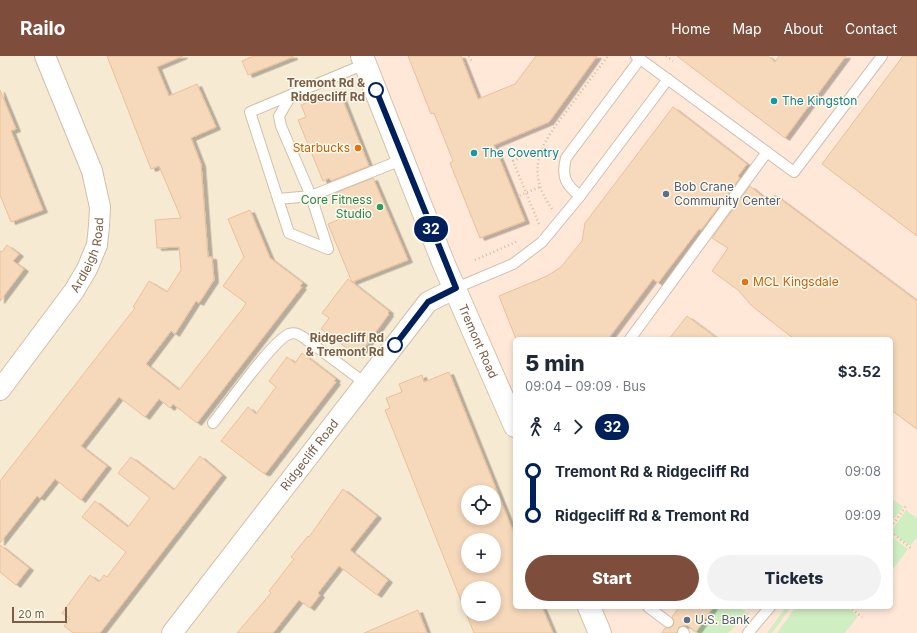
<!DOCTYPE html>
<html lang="en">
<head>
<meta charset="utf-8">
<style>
	body { margin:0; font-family:Inter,sans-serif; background:#f2f2f3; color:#1f2937; height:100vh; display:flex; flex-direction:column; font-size:15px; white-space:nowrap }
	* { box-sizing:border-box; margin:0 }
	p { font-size:13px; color:#747a83 }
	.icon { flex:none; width:22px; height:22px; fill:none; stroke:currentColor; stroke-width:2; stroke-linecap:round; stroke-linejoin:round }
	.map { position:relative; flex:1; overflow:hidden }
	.details { position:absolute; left:513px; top:281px; width:380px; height:272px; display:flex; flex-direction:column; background:#fff; border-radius:6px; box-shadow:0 2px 6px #0003 }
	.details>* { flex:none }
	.badge { padding:0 8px; border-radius:13px; font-size:14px; line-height:26px }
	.buttons { position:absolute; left:461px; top:429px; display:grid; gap:8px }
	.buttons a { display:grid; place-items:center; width:40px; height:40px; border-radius:50%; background:#fff; box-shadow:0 2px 6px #0003; font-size:20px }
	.scale { position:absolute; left:12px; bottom:10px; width:55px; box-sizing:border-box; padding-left:4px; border:2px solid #7a5e47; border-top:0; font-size:11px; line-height:14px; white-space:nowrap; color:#7a5e47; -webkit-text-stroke:3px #fffaed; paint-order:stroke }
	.map>.badge { position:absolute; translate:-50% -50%; box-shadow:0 0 0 2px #fff }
	.legs { display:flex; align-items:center; gap:6px; height:44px; padding:0 12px; font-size:13px }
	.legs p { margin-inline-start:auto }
	.headline { display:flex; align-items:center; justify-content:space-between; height:68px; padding:0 12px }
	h1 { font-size:22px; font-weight:800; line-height:30px }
	.cta { display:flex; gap:8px; margin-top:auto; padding:8px 12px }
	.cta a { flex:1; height:46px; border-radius:24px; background:#7e4d3b; color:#fff; font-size:16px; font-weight:800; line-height:46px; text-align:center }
	.cta a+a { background:#f2f2f3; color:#1f2937 }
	ul { padding:0 12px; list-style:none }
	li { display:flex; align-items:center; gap:14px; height:44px; font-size:15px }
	li i { display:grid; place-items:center; width:6px; height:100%; margin:0 5px; background:currentColor }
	li i::after { content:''; width:10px; height:10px; margin:-5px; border:3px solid; border-radius:50%; background:#fff }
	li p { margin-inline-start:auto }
	li:first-child i { background:linear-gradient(#0000 50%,currentColor 0) }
	li:last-child i { background:linear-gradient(currentColor 50%,#0000 0) }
	header { display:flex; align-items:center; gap:24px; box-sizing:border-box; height:56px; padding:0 20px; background:#7e4d3b; color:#fff }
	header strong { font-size:19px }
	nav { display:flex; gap:22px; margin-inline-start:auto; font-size:14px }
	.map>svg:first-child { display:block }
</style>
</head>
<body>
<header>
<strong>Railo</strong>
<nav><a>Home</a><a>Map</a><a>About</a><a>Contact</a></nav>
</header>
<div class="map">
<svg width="917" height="577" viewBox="0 0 917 577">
	<defs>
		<filter id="shadow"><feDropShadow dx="4.5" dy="2.5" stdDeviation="0" flood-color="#0004"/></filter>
	</defs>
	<rect width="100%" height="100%" fill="#fef7e5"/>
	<path fill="#f7ead3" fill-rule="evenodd" d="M0 0H362L515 370V551H589L600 577H0ZM468 436H494V462H468ZM468 484H494V510H468ZM468 532H494V558H468Z"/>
	<polygon fill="#ffe8d8" points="362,0 917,0 917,577 600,577 589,551 891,551 891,283 515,283 515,370"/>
	<g fill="#cfeec2">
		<polygon points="891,442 903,451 891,467"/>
		<polygon points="906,454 917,462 917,481 910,490 892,477 892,474"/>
		<polygon points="891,480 908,493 891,516"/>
		<polygon points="713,551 738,551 749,558 728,577 695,577 686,570 696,575"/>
		<polygon points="786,551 791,551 772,577 767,577"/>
		<polygon points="796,551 846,551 858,560 845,577 777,577"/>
	</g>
	<g fill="#f6d8ba" stroke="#ebc099" fill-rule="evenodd" filter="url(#shadow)">
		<polygon points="107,0 183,0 157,11 169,40 197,28 216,71 191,82 201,108 208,201 212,201 214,224 199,247 196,245 175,278 171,275 146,308 179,334 243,252 246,247 223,230 244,201 228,163 250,154 270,202 303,227 300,230 302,231 197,367 173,348 170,352 159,343 145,361 119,341 81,390 107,410 81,444 55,423 40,442 37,440 0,487 0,425 135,252 133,251 149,225 167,236 181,214 179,191 157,192 155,164 181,162 159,110 151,113"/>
		<polygon points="254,0 293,0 293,1 248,19 242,5"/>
		<polygon points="408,0 461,0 478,43 515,28 536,0 597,0 549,66 494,89 525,165 480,182 450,107 453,105 434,57 431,58"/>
		<polygon points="677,0 768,0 775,6 779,0 846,0 785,82"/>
		<polygon points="903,0 917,0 917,180 822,108"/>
		<polygon points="0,34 16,73 11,75 43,154 11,166 0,139"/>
		<polygon points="332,37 334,40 340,37 369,110 331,125 329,122 323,125 298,64 306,61 301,49"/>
		<polygon points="673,51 747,108 738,120 740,122 701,174 699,173 658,227 653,223 608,283 516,283 499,240 547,220 561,211 582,185 585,167"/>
		<polygon points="373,122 408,204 352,226 328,168 345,161 335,137"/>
		<polygon points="750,130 769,146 775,139 917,245 917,373 891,354 891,283 794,283 752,250 738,234 712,215 728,192 712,182"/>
		<polygon points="7,189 19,198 13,205 24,213 0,245 0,195 2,196"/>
		<polygon points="348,223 389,255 388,257 389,258 359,299 357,297 356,299 321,273 329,262 322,257"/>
		<polygon points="687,260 718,283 669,283"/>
		<polygon points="302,297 336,323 334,325 336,326 266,417 263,417 221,385 248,351 256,358 276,331 269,325 287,301 295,307"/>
		<path d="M449 316 515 480V551H542L553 577H474L385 354 390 352 386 342 402 336 399 328 422 319 424 326ZM468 436H494V462H468ZM468 484H494V510H468ZM468 532H494V558H468Z"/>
		<polygon points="200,400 222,419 100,577 73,577 64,570 70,563 62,557 90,519 99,526 104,519 107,521 126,496 82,461 95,445 128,471 150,442 118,417 131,401 174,434"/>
		<polygon points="343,433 377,460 350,494 388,524 377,539 339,510 318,537 320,539 310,552 299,544 273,577 237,577 271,537 269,535 294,503 291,501 308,480 309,481"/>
		<polygon points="0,489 29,512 16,529 0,516"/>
		<polygon points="679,551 713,551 696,576 687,569 679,571 677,577 662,577 665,572 670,572 673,570 674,566 672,561"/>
		<polygon points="418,554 427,577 364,577"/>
	</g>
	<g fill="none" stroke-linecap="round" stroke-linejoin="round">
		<g stroke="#d1bfa9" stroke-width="12">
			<g id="lane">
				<polyline points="636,0 794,116 882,0"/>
				<path d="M292 38 279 60 281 70 311 140 328 193 289 177 250 56C289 40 327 24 365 8"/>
				<path d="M580 140C566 129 561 121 566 102L640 3"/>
				<polyline points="278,143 311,140 404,103"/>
				<polyline points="456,232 513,208 542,186 580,140 668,23"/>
				<polyline points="630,283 767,96"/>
				<path d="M213 367C226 351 273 284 289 278 295 276 298 278 303 281L365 327"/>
				<polyline points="648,551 668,566"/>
				<polyline points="683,576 684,577"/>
				<polyline points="748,577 770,551"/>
			</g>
		</g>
		<g stroke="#d1bfa9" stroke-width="22">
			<g id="street">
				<path id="s1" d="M0 334 74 235 87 213 97 189 99 170 100 151 92 115 45 0"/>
				<path id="s2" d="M172 577 428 246 456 232"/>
			</g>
		</g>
		<g stroke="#d7c2a9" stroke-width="24">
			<g id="secondary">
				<path id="s3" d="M362 0 443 206 515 370"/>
				<polyline points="589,551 600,577"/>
			</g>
		</g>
		<g stroke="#dcbb9c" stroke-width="2.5" stroke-dasharray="1 3" stroke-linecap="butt">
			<polyline points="469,0 472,6"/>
			<polyline points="666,0 673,5"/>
			<polyline points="516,141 540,131"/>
			<path d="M552 153C523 112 542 87 569 52 582 34 595 17 608 0"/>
			<polyline points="539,168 513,105 528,98 539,100"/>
			<polyline points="475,204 518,185"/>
			<polyline points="891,471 906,450"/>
			<polyline points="891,476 912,493"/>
			<polyline points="849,551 862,561"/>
		</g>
		<use href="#lane" stroke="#fff" stroke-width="10"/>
		<use href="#street" stroke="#fff" stroke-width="20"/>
		<use href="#secondary" stroke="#fff" stroke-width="22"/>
	</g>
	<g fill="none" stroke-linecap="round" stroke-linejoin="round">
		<g stroke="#fff" stroke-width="9">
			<polyline id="line-1" points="376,34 456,232 428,246 395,289"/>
		</g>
		<use href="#line-1" stroke="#00205b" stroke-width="6"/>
	</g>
	<g fill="#fff" stroke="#00205b" stroke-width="2">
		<circle cx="376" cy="34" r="7"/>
		<circle cx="395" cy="289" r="7"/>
	</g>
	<g fill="#0f9aa8" stroke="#fffaed" stroke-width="1.5">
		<circle cx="774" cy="45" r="4"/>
		<circle cx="474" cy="97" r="4"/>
	</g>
	<g fill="#e8710a" stroke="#fffaed" stroke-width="1.5">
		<circle cx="358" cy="92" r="4"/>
		<circle cx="745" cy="226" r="4"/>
	</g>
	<g fill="#5c6f8a" stroke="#fffaed" stroke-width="1.5">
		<circle cx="666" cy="138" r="4"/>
		<circle cx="687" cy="564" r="4"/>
	</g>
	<circle fill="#2e9e5b" stroke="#fffaed" stroke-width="1.5" cx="380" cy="151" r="4"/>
	<g text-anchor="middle" stroke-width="3" stroke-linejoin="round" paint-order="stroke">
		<g font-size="12" font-weight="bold" fill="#7a5e47" stroke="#fffaed" text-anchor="end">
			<text x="365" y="31">Tremont Rd &amp;<tspan x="365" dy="14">Ridgecliff Rd</tspan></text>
			<text x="384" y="286">Ridgecliff Rd<tspan x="384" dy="14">&amp; Tremont Rd</tspan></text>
		</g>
		<g font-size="12" fill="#0d838f" stroke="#fffaed" text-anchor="start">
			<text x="782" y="49">The Kingston</text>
			<text x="482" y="101">The Coventry</text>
		</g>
		<g font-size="12" fill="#c56008" stroke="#fffaed" text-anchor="end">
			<text x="350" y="96">Starbucks</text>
			<text x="753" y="230" text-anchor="start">MCL Kingsdale</text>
		</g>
		<g font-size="12" fill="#4e5e75" stroke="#fffaed" text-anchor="start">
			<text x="674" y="135">Bob Crane<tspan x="674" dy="14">Community Center</tspan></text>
			<text x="695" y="568">U.S. Bank</text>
		</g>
		<g font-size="12" fill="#27864d" stroke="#fffaed" text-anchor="end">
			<text x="372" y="148">Core Fitness<tspan x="372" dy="14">Studio</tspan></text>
		</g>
		<g font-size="12" fill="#7a5e47" stroke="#fffaed">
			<text dy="4" stroke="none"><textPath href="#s1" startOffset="163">Ardleigh Road</textPath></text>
			<text dy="4" stroke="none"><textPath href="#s3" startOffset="308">Tremont Road</textPath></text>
			<text dy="4" stroke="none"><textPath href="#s2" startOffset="225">Ridgecliff Road</textPath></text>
		</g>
	</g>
</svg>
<div class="buttons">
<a><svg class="icon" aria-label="locate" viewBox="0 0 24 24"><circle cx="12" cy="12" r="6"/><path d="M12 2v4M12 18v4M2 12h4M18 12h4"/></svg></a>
<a>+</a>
<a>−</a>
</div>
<div class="scale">20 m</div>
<b class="badge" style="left:431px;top:173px;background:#00205b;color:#fff">32</b>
<section class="details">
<div class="headline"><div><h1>5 min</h1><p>09:04 – 09:09 · Bus</p></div><b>$3.52</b></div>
<div class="legs"><svg class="icon" aria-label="walk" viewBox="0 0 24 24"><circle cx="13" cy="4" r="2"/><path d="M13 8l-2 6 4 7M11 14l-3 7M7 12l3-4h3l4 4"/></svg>4<svg class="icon" aria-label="forward" viewBox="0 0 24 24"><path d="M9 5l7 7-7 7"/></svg><b class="badge" style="background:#00205b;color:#fff">32</b></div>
<ul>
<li><i style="color:#00205b"></i><b>Tremont Rd &amp; Ridgecliff Rd</b><p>09:08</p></li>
<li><i style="color:#00205b"></i><b>Ridgecliff Rd &amp; Tremont Rd</b><p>09:09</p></li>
</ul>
<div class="cta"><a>Start</a><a>Tickets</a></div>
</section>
</div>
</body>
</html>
